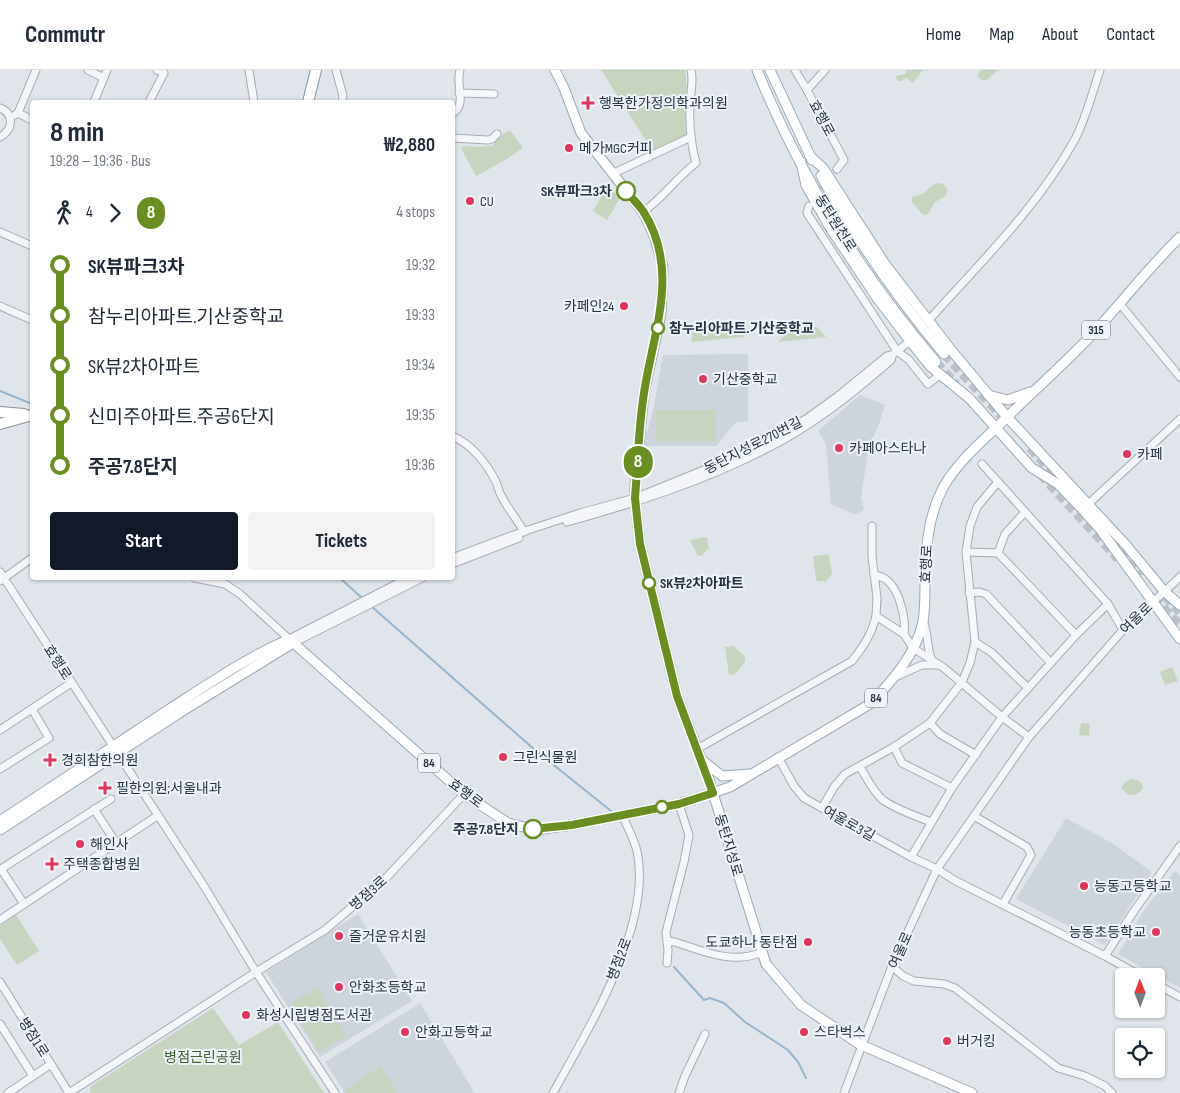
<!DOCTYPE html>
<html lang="en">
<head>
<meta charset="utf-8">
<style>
	body { margin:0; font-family:"Sofia Sans Condensed","Noto Sans KR",sans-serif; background:#f2f2f3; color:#1f2937; height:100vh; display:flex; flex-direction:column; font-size:19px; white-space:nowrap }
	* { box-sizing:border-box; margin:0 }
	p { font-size:16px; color:#747a83 }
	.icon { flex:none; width:28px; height:28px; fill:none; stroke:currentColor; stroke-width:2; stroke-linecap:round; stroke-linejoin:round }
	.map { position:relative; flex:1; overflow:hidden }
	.sheet { position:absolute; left:30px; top:30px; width:425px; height:480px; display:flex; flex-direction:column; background:#fff; border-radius:5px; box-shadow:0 1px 4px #0004 }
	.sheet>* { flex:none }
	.badge { padding:0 10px; border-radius:16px; font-size:18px; line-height:32px }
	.needle { width:32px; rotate:359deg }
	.buttons { position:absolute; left:1115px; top:898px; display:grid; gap:10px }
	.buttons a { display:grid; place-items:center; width:50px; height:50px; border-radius:5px; background:#fff; box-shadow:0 1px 4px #0004; font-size:25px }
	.map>.badge { position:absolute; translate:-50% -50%; box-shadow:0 0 0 2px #fff }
	.legs { display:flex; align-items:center; gap:8px; height:55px; padding:0 20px; font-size:16px }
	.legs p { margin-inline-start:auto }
	.summary { display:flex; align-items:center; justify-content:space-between; height:85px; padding:0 20px }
	h1 { font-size:28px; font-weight:700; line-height:38px }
	.action { display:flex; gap:10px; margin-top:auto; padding:10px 20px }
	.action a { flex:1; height:58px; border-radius:5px; background:#111827; color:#fff; font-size:20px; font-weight:700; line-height:58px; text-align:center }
	.action a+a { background:#f2f2f3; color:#1f2937 }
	ul { padding:0 20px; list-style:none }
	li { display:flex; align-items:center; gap:18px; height:50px; font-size:19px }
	li i { display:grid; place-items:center; width:8px; height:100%; margin:0 6px; background:currentColor }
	li i::after { content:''; width:12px; height:12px; margin:-6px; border:4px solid; border-radius:50%; background:#fff }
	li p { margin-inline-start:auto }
	li:first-child i { background:linear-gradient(#0000 50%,currentColor 0) }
	li:last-child i { background:linear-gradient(currentColor 50%,#0000 0) }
	header { display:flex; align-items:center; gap:30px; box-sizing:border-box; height:70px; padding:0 25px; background:#fff; border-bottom:1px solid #e0e1e3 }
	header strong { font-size:24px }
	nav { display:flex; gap:28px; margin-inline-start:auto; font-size:18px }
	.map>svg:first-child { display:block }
</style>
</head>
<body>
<header>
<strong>Commutr</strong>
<nav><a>Home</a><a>Map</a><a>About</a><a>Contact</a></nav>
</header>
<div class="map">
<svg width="1180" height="1023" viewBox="0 0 1180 1023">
	<rect width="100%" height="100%" fill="#dfe5ea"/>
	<g fill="#cdd4dc">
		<polygon points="748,284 748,351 735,353 716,376 643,376 653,341 663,285"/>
		<polygon points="860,325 885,335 879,354 869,376 861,427 864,440 856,445 831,434 826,374 818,361"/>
		<polygon points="1066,748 1112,773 1152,802 1105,875 1016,829"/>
		<polygon points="1175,801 1180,805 1180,918 1118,884 1144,840"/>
		<polygon points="358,844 412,931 320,987 266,902"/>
		<polygon points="420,933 475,1023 345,1023 325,992"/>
	</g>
	<g fill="#c7d5c0">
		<path d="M601 0H685C689 21 683 43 686 65L652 80Z"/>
		<polygon points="907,0 923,0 913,13 906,8 901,11 897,11 896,6 905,4"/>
		<polygon points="981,0 998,0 987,10 982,10 977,6"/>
		<polygon points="510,60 523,78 507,89 476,106 461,78 464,76 476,77 492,76 499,67"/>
		<path d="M938 113C944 113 947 117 947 123L944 127 935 132 928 144 923 145 912 132V127L924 123 933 115Z"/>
		<polygon points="606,118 621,126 607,150 593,141"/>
		<polygon points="817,257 826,267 778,272 791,258"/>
		<polygon points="740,258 745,267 691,272 693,259"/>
		<rect x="656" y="340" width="60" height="31"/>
		<polygon points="707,467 709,480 707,479 703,485 698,486 690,470"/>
		<polygon points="829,484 832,504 825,513 823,510 819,512 816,510 813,486"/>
		<polygon points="734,576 745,587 745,591 736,604 729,605 725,577"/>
		<polygon points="1172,597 1178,611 1165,615 1160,602"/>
		<polygon points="1081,653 1090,654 1089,666 1079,665"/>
		<path d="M1131 709 1138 710 1143 716C1141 724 1135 726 1127 724L1121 718 1124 713Z"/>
		<polygon points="16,845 39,881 17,895 0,869 0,856"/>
		<polygon points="317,918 346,966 319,982 290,934"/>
		<polygon points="213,938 239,975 278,952 324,1023 90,1023 91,1016"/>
		<polygon points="380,996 398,1023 345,1023 344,1021"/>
	</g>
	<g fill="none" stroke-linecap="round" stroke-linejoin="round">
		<g stroke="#97b6ce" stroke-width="2">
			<polyline points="0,321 32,334"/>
			<polyline points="340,508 362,528"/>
			<polyline points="371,536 535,680 611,741"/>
			<polyline points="674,897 704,930 710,928 724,933 745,952 788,980 798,992 806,1008"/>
		</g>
		<polyline stroke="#bac1c9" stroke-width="7" stroke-dasharray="7 3.5" stroke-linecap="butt" points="809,136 837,99"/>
		<g stroke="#bac1c9" stroke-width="9" stroke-dasharray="9 4.5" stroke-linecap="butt">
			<polyline points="944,284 1005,350"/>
			<polyline points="936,292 956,314"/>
			<polyline points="1030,378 1065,417"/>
			<polyline points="1040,404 1118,489"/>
			<polyline points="1104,459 1144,503"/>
			<polyline points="1165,526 1180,542"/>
			<polyline points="1154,527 1180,556"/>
		</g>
		<g stroke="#a4acb5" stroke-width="9">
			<g id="minor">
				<polyline points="88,0 104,8"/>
				<polyline points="249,0 254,32"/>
				<polyline points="336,0 343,26 342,32"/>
				<polyline points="795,0 807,20"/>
				<polyline points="825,0 807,20 844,90 837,99"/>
				<polyline points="459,23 494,24"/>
				<polyline points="94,32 107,0"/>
				<polyline points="149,32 164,3 157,0"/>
				<path d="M0 38C15 44 13 60 0 67"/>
				<polyline points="18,43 36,0"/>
				<path d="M452 44C468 34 455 15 460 0"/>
				<polyline points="15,45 18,43 32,50"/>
				<polyline points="452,68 488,70 492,69 497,64"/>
				<polyline points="612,104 691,67"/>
				<polyline points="809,136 807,143 897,281 909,290 928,314 941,304"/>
				<path d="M643 142C663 128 676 108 696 93 691 74 689 54 690 35 690 23 694 12 691 0"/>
				<polyline points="0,162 32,176"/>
				<polyline points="1120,234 1180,307"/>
				<polyline points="0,236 32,250"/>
				<path d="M928 251C979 194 1036 139 1074 71 1086 49 1092 23 1100 0"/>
				<path d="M452 366C472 374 488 395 497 414 498 418 499 422 501 425 507 438 517 449 524 462"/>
				<polyline points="982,394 1108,534 1123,560"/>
				<polyline points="1085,437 1180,349"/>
				<polyline points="1025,442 1005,464 998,483 1076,565"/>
				<path d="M567 452C635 433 701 412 764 380 811 357 852 324 891 290L892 285"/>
				<polyline points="872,456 872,486 877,528 876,546 904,564 913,578 944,598 1002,647 1029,667"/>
				<polyline points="966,482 998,483"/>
				<polyline points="452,488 519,463 580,443 635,428 721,393 778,365 806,349 838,326 887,286 892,285 910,271"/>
				<polyline points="452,494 519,468"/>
				<polyline points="0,502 204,816 256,902 335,1023"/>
				<path d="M874 505C879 506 884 507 888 511 900 522 906 549 904 564"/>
				<polyline points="195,508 225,514 240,524 289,569 408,508"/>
				<polyline points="0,511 32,488"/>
				<polyline points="969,523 979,522 986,524 1051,593"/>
				<path d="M923 550C928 563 927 576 931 589"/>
				<polyline points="975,572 991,582 1028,618"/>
				<polyline points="293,573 422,508"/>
				<polyline points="895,607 922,595 939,595"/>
				<polyline points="930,653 940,664 976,685"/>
				<polyline points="0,660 71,613"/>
				<polyline points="894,677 902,693 952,718"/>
				<path d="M697 679 852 591C863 577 872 564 876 546"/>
				<polyline points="778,687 794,716 804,728 911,787 937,799 954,810 1105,886 1141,906"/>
				<path d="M860 697C867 708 873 722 883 730 897 740 916 746 931 752"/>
				<polyline points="0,699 49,668 32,639"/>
				<polyline points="822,738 834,717 845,704 894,677 930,653 962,612 970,593 975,572 966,482 970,456 977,437 998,412"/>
				<polyline points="94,739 116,773"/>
				<polyline points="974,746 1027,777 1031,785 1003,834"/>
				<polyline points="911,787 952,718 1002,647 1076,565 1108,534"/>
				<polyline points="24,834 1,799 111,729"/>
				<polyline points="0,850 157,746"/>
				<path d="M667 871 675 872C703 881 733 895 762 882"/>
				<polyline points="1105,886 1134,841 1180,776"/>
				<polyline points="667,893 668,880 666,862 684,792 689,765 679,734"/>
				<polyline points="892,896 903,906 914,911 944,914 955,918 1058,998 1085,1006 1105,1016 1112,1023"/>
				<polyline points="0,912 69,1023"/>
				<polyline points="1156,914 1180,927"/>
				<polyline points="0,954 33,1006"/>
				<polyline points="8,1023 51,994"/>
				<polyline points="69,1023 256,902 325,860 386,808 464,724"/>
				<path d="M553 1023C588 959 653 855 637 781 634 769 627 756 622 745"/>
				<polyline points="679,1023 685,1006 705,964"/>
				<polyline points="844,1023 892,896 937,799 1029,667 1123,560 1180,507"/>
			</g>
		</g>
		<g stroke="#9daab7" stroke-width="11">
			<g id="major">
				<polyline points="555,0 564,18 581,63 643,142 655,168 663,197 661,244 644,323 635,415 635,428 640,474 677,626 709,710 766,894 801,935 859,974 972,1023"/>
				<path d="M757 0C800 106 862 205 936 292"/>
				<polyline points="770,0 812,90"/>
				<polyline points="810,86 823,98 885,194 952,281 1007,347 1126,475 1164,521 1180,535"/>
				<polyline points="801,92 806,115 829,156 877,228 910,271 930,296 970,329 1032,398 1058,414 1082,439 1100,459 1180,569"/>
				<path d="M821 106C856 169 898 229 944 284"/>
				<polyline points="988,325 1008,330 1030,322"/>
				<polyline points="703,691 722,706 750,704"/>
				<path d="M0 751C56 714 112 677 168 640 207 615 246 588 289 569L464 724 508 753 536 760 572 755 679 734 730 717 870 634C893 610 916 584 923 552 925 539 925 526 925 514 926 480 927 448 943 418 956 394 979 374 998 356 1025 329 1053 304 1080 277 1115 242 1144 202 1180 167"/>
				<polyline points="0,760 184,640 293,573"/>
			</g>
		</g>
		<g stroke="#8593a2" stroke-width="12">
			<g id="highway">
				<polyline points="308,32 316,0"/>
				<polyline points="0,342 24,344"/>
				<polyline points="0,354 32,345"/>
			</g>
		</g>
		<use href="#minor" stroke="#f3f5f8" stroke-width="7"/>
		<use href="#major" stroke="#fff" stroke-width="9"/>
		<use href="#highway" stroke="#fff" stroke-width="10"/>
	</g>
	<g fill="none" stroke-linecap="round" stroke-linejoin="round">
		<g stroke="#fff" stroke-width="11">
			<path id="line-1" d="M533 759 572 755 679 734 713 723 677 626 640 474 635 428 636 415C638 385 639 354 644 323 653 262 681 200 643 141 638 134 631 127 626 121"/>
		</g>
		<use href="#line-1" stroke="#6b8e23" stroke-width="8"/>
	</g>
	<g fill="#dd375d" stroke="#eff3f7" stroke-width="2">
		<path d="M585.5 25.5h5v5h5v5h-5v5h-5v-5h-5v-5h5z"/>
		<circle cx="569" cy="78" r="5"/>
		<circle cx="470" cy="131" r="5"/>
		<circle cx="624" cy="236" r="5"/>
		<circle cx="703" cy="309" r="5"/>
		<circle cx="839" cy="378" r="5"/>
		<circle cx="1127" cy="384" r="5"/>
		<circle cx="503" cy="687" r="5"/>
		<path d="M47.5 682.5h5v5h5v5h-5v5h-5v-5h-5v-5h5z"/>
		<path d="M102.5 710.5h5v5h5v5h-5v5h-5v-5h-5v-5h5z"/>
		<circle cx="80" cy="774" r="5"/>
		<path d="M49.5 786.5h5v5h5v5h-5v5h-5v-5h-5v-5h5z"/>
		<circle cx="1084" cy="816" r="5"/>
		<circle cx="1156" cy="862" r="5"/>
		<circle cx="339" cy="866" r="5"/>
		<circle cx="808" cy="872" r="5"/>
		<circle cx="339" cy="917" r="5"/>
		<circle cx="246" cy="945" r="5"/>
		<circle cx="405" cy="962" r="5"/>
		<circle cx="804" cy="962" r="5"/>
		<circle cx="947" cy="971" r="5"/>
	</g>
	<g fill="#fff" stroke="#6b8e23" stroke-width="2.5">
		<circle cx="626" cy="121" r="9"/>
		<circle cx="658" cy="258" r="6"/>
		<circle cx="649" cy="513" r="6"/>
		<circle cx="662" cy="737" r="6"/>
		<circle cx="533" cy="759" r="9"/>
	</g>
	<g text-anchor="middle" stroke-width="4" stroke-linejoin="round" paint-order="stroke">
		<g fill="#eff3f7" stroke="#626d79" stroke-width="1">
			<rect x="1082" y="250.5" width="28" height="19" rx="4"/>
			<rect x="865" y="618.5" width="22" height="19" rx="4"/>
			<rect x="418" y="683.5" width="22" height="19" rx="4"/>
		</g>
		<g font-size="12" font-weight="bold" fill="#263343">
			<text x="1096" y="264">315</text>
			<text x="876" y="632">84</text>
			<text x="429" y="697">84</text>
		</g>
		<g font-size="14" fill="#263343" stroke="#eff3f7" text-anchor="start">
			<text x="599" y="38">행복한가정의학과의원</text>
			<text x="579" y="83">메가MGC커피</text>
			<text x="480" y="136">CU</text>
			<text x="614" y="241" text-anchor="end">카페인24</text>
			<text x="713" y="314">기산중학교</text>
			<text x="849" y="383">카페아스타나</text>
			<text x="1137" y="389">카페</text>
			<text x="513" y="692">그린식물원</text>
			<text x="61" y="695">경희참한의원</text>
			<text x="116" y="723">필한의원;서울내과</text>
			<text x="90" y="779">해인사</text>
			<text x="63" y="799">주택종합병원</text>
			<text x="1094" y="821">능동고등학교</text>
			<text x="1146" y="867" text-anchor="end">능동초등학교</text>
			<text x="349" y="871">즐거운유치원</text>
			<text x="798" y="877" text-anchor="end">도쿄하나 동탄점</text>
			<text x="349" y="922">안화초등학교</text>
			<text x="256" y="950">화성시립병점도서관</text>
			<text x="415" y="967">안화고등학교</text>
			<text x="814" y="967">스타벅스</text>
			<text x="957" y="976">버거킹</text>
		</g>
		<g font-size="14" fill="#263343" stroke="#eff3f7">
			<text transform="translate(822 48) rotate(62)" y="5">효행로</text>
			<text transform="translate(836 153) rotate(58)" y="5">동탄원천로</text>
			<text transform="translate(753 375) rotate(-27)" y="5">동탄지성로270번길</text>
			<text transform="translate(926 494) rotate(-87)" y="5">효행로</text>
			<text transform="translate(1136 548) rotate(-44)" y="5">여울로</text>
			<text transform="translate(58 592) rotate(57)" y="5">효행로</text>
			<text transform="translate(466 723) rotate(37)" y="5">효행로</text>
			<text transform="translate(849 753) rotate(29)" y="5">여울로3길</text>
			<text transform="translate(729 775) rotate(73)" y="5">동탄지성로</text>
			<text transform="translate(368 823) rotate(-41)" y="5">병점3로</text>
			<text transform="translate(900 880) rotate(-66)" y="5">여울로</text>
			<text transform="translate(619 889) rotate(-69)" y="5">병점2로</text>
			<text transform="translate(34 967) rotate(58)" y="5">병점1로</text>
		</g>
		<g font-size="14" font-weight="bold" fill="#263343" stroke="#eff3f7" text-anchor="end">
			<text x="612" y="126">SK뷰파크3차</text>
			<text x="669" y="263" text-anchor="start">참누리아파트.기산중학교</text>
			<text x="660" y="518" text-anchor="start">SK뷰2차아파트</text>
			<text x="519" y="764">주공7.8단지</text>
		</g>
		<g font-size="14" fill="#3e6132" stroke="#eff3f7">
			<text x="203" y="992">병점근린공원</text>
		</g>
	</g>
</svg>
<div class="buttons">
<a><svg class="needle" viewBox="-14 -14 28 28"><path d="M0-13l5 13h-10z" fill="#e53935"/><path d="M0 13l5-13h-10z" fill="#747a83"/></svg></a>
<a><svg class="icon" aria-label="locate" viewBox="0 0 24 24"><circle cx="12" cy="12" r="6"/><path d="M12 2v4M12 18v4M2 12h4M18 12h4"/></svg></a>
</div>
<b class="badge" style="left:638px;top:392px;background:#6b8e23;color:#fff">8</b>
<section class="sheet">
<div class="summary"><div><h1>8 min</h1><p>19:28 – 19:36 · Bus</p></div><b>₩2,880</b></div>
<div class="legs"><svg class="icon" aria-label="walk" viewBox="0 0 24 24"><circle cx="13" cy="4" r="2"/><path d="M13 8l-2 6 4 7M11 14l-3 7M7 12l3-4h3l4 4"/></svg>4<svg class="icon" aria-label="forward" viewBox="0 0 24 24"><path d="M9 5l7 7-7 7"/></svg><b class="badge" style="background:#6b8e23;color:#fff">8</b><p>4 stops</p></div>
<ul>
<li><i style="color:#6b8e23"></i><b>SK뷰파크3차</b><p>19:32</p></li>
<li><i style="color:#6b8e23"></i><span>참누리아파트.기산중학교</span><p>19:33</p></li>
<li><i style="color:#6b8e23"></i><span>SK뷰2차아파트</span><p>19:34</p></li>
<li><i style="color:#6b8e23"></i><span>신미주아파트.주공6단지</span><p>19:35</p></li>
<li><i style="color:#6b8e23"></i><b>주공7.8단지</b><p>19:36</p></li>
</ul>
<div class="action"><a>Start</a><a>Tickets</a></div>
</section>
</div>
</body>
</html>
